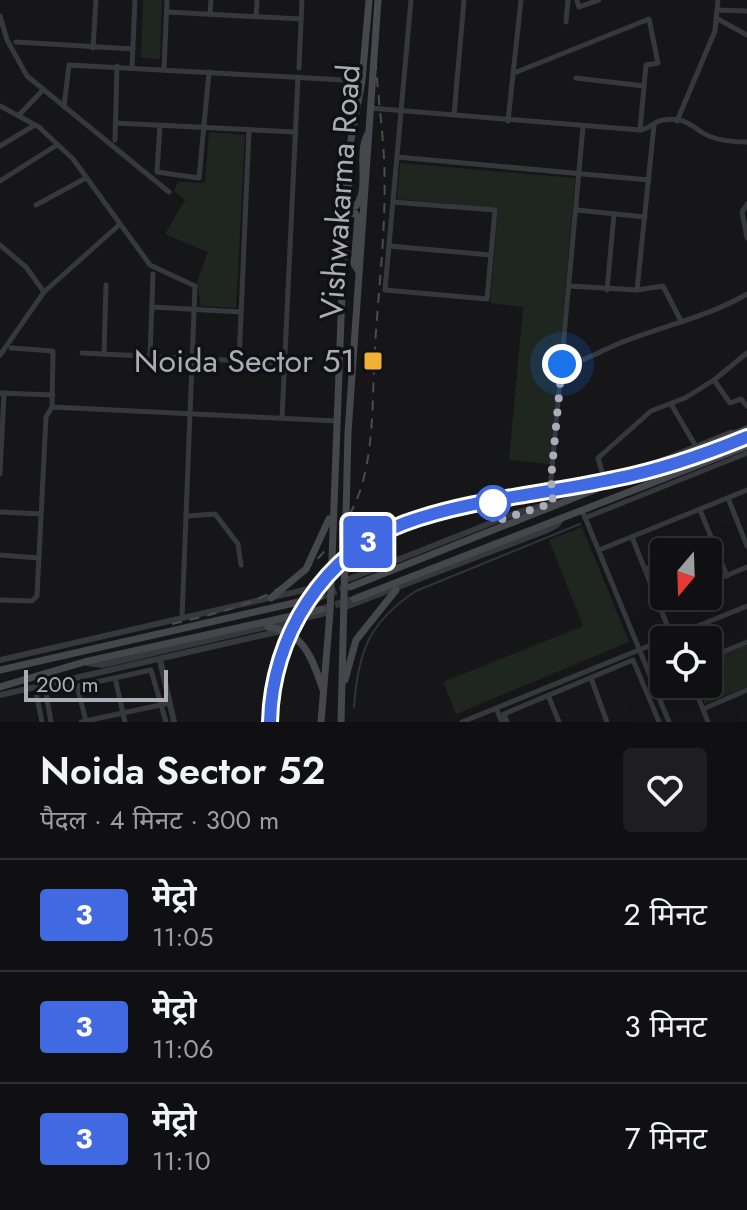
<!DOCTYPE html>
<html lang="hi">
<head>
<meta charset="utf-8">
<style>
	body { margin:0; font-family:Jost,"Noto Sans Devanagari",sans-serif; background:#1e1e20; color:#f1f3f6; height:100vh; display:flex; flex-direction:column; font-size:30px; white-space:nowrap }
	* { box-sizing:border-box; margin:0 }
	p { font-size:26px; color:#9c9d9f }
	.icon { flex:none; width:44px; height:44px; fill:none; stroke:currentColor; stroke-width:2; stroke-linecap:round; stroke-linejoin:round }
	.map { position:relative; height:722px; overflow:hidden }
	.details { display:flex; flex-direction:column; background:#101012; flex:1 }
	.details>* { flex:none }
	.badge { padding:0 16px; border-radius:6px; font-size:28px; line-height:52px }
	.needle { width:52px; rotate:199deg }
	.controls { position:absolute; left:650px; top:538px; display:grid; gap:16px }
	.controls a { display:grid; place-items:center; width:72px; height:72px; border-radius:8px; background:#101012; box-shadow:0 8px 32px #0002,0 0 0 2px #303032; font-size:40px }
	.scale { position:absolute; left:24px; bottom:20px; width:144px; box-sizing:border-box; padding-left:8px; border:4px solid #a8adb8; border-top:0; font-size:22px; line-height:28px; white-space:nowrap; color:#a8adb8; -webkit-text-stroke:6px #111113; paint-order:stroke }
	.you { position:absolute; width:40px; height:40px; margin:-20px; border:6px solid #fff; border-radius:50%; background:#1a73e8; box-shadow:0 0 0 12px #1a73e833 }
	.map>.badge { position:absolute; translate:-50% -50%; box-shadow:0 0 0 4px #fff }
	.round { display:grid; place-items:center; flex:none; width:84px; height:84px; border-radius:8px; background:#1e1e20 }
	.head { display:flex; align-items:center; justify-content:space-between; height:136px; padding:0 40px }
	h1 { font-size:38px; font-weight:600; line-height:60px }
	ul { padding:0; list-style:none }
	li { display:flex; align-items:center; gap:24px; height:112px; padding:0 40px; border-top:2px solid #303032 }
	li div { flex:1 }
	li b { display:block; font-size:30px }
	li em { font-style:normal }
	li .badge { min-width:88px; font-weight:700; text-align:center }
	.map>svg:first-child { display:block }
</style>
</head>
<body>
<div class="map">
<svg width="747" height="722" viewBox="0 0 747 722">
	<rect width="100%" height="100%" fill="#161618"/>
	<g fill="#1e261f">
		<polygon points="143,0 162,0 160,59 141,58"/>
		<polygon points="209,132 245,135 236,308 201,306 197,282 208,252 165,234 185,200 174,191 178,182 205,183"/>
		<polygon points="400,163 575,178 550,464 509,460 523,307 490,303 498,208 397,199"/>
		<polygon points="582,527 629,642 456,714 443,682 583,626 549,540"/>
		<polygon points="712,548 723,574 708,581 708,552 703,552"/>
		<polygon points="747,645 747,687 705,704 696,684 708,684 708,661"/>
	</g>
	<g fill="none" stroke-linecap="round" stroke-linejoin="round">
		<path stroke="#2c353c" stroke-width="2" d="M354 707C358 651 369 622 416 591L580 524"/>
		<g stroke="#333438" stroke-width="7" stroke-dasharray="7 3.5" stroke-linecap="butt">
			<polyline points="320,597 348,587"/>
			<polyline points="325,608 354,599"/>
		</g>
		<g stroke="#37383d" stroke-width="5">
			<polyline points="577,0 579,7 599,0"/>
			<polyline points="717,10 747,11"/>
			<polyline points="167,12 301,19"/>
			<polyline points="210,14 211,0"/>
			<polyline points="0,16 7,40 27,76 169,192"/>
			<polyline points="256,17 257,0"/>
			<polyline points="716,18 747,35"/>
			<polyline points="566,22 568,0"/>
			<polyline points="16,42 133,49"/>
			<polyline points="93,48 96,0"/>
			<polyline points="132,67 135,0"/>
			<polyline points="299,68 302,0"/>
			<polyline points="164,69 167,0"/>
			<polyline points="514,73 649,19 658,63 646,65 640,130"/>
			<polyline points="576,78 644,86"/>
			<polyline points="0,106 39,127 73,159 150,265 195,286 182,618"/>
			<polyline points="64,107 69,65 362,81"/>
			<path d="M370 108 640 130C650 129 654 121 663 120 684 117 689 124 703 133 716 141 733 142 747 142"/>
			<polyline points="19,115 43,90"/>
			<polyline points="454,115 464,0"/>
			<polyline points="508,121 521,0"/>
			<polyline points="677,121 715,31 718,0"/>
			<polyline points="115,123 296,132"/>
			<polyline points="160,125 157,172 199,178 209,72"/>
			<polyline points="115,140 117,66"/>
			<polyline points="0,146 35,125"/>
			<polyline points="397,157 649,180"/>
			<polyline points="0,181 57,145"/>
			<path d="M393 202 495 210 487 299 385 290C394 193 402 97 411 0"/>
			<polyline points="747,204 742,212 747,238"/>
			<polyline points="36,205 86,178"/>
			<polyline points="577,210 645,217"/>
			<polyline points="0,245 26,267 44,292"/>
			<polyline points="389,246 491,255"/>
			<polyline points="570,286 637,290 663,286 681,321"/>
			<polyline points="607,290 614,214"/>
			<polyline points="637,290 654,125"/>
			<polyline points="152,307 241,312"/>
			<polyline points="82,353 284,363"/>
			<polyline points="104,354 106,285"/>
			<polyline points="0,355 44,292 119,225"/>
			<polyline points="150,356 153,274"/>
			<polyline points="239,361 249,130"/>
			<path d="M562 364C584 363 600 351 620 343 662 326 708 317 747 294"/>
			<polyline points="714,380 730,403 741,399 747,406"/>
			<polyline points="0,393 53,395"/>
			<polyline points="671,404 695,445"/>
			<polyline points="52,407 337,421"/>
			<polyline points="282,418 298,77"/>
			<polyline points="629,473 731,432"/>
			<polyline points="0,474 4,393"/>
			<polyline points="605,482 598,458 651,411 685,398 714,380 747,353"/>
			<polyline points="728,498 747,546"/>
			<polyline points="553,503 551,479 583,127"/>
			<polyline points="582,510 669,722"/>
			<polyline points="700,510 727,576"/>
			<polyline points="0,512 41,514"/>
			<polyline points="187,516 215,514 238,544 241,565"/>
			<polyline points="585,518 747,453"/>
			<polyline points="632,537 673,640"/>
			<polyline points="599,550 747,490"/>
			<polyline points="689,552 713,542"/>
			<polyline points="0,555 39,558"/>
			<polyline points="646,569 664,562"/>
			<polyline points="708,583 747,567"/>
			<polyline points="0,600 32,601 37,596 46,417 52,407 53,351 11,348"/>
			<polyline points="660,603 677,596"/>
			<polyline points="708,658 747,642"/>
			<polyline points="115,678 125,722"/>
			<polyline points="591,678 607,722"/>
			<polyline points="693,684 708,722"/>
			<polyline points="77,686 86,721"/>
			<polyline points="35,688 42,722"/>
			<polyline points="548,695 559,722"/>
			<polyline points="496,708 502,722"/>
			<polyline points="703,709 747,690"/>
			<polyline points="51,722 46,693 151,670 166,722"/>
			<polyline points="81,722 165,704"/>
			<polyline points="462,722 747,606"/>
			<polyline points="507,722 504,714 633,660 659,722"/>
		</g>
		<g stroke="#37383d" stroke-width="6">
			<polyline points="344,581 516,513 553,503 556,506"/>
			<polyline points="343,608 545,531 557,525 562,518"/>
			<polyline points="0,660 330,584"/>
			<polyline points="160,660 174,722"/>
			<polyline points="87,663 102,665 330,612"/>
			<polyline points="0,695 281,631"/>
		</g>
		<g stroke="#45474d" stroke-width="7">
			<path d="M351 163 347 203 356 206C370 190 357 155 367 135"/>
			<polyline points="341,267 345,255 344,215 355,213 358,217 354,264 358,270"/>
			<path d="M347 524C358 543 373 553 393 561"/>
			<polyline points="350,587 747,429"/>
			<polyline points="271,598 306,569 329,519"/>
			<polyline points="354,599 747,446"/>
			<path d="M268 627C304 631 313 660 323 690"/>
			<polyline points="0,670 320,597"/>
			<polyline points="345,680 356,640 396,590"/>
			<polyline points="0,687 84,662 323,609"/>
			<polyline points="321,722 330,612 342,292 337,214 362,81 369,0"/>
			<polyline points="341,722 348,433 378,0"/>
		</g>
		<g stroke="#4a4c52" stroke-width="2" stroke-dasharray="10 8" stroke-linecap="butt">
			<path d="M172 624C222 612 270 602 310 566 332 546 350 519 360 491 375 445 372 393 375 346 379 284 387 220 384 158 381 105 371 53 376 0"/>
			<path d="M266 722C269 635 321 550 406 519 466 497 533 492 596 479 648 468 697 453 747 433"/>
		</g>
	</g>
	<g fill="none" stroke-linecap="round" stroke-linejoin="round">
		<g stroke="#fff" stroke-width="18">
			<path id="line" d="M270 722C272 637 323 553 405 523 471 499 546 494 614 479 660 470 703 455 747 437"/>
		</g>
		<use href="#line" stroke="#4169e1" stroke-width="12"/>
		<polyline stroke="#a8adb8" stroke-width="8" stroke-dasharray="0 14.4" points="493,503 493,522 553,503 551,479 562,364"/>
	</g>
	<rect fill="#f2b134" stroke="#111113" stroke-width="3" x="363" y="351" width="20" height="20" rx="4"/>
	<circle fill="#fff" stroke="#4169e1" stroke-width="4" cx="493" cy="503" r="16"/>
	<g text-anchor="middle" stroke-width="7" stroke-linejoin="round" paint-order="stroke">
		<g font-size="32" fill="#a8adb8" stroke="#111113">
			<text transform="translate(340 192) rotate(-86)" y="11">Vishwakarma Road</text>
		</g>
		<g font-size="32" fill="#a8adb8" stroke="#111113" text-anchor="end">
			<text x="355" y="372">Noida Sector 51</text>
		</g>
	</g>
</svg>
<div class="controls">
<a><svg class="needle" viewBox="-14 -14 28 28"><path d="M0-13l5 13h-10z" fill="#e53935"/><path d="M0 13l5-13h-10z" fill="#9c9d9f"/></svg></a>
<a><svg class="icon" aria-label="locate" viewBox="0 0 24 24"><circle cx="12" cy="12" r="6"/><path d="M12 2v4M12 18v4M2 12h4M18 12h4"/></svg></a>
</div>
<div class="scale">200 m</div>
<div class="you" style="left:562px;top:364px"></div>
<b class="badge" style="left:368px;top:542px;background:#4169e1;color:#fff">3</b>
</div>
<section class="details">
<div class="head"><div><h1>Noida Sector 52</h1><p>पैदल · 4 मिनट · 300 m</p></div><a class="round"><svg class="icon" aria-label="heart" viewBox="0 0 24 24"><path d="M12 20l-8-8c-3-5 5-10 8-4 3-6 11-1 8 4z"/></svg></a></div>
<ul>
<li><span class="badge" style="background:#4169e1;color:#fff">3</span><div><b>मेट्रो</b><p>11:05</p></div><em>2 मिनट</em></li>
<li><span class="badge" style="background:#4169e1;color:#fff">3</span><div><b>मेट्रो</b><p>11:06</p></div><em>3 मिनट</em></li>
<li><span class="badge" style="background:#4169e1;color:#fff">3</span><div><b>मेट्रो</b><p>11:10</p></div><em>7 मिनट</em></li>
</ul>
</section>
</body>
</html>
